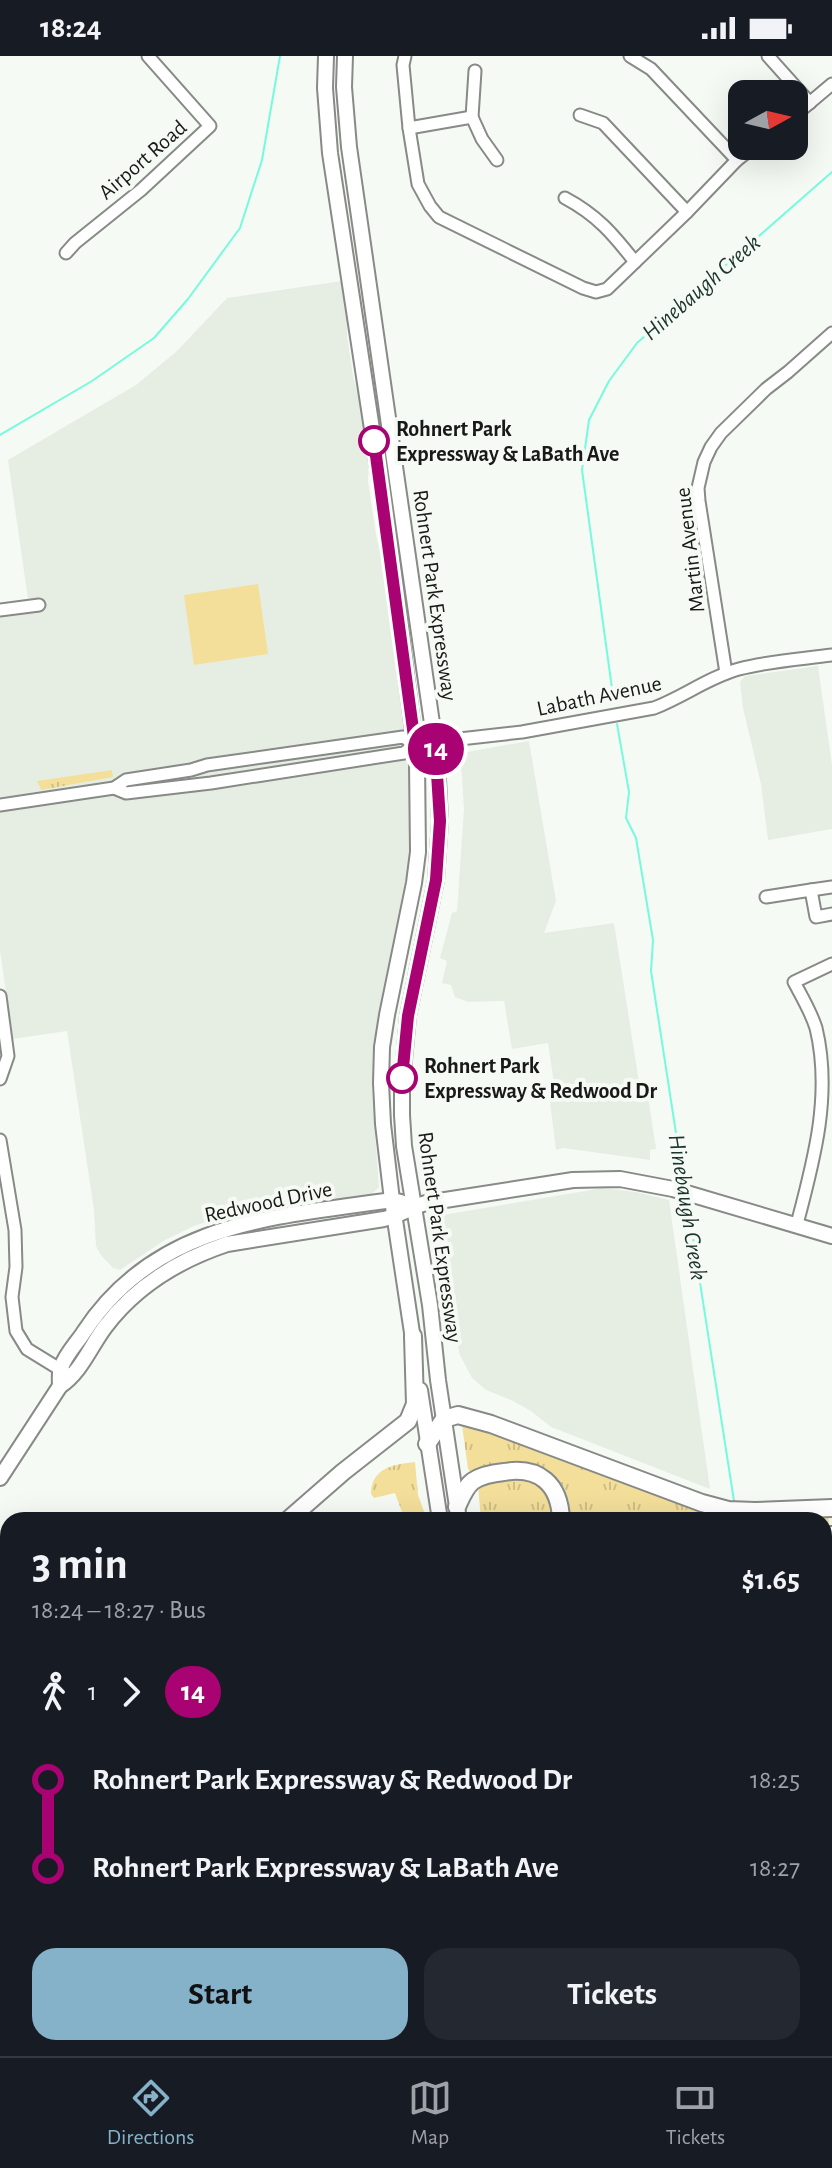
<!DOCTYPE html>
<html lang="en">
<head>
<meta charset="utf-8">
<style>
	body { margin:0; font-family:"Alegreya Sans",sans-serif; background:#242831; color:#f1f3f6; height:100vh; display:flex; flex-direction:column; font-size:30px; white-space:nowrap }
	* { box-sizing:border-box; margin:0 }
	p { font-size:26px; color:#9ea1a6 }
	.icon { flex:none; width:44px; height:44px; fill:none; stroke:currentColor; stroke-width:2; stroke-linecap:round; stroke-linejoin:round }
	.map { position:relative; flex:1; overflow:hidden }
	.drawer { position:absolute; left:0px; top:1456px; width:832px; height:544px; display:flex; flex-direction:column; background:#171b24; border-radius:24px 24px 0 0; box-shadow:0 8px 32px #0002 }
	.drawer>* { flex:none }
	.badge { padding:0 16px; border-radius:26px; font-size:28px; line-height:52px }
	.needle { width:52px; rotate:82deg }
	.buttons { position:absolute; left:728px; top:24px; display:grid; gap:16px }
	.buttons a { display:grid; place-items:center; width:80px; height:80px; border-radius:16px; background:#171b24; box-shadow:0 8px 32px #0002; font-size:40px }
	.map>.badge { position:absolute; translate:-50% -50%; box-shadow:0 0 0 4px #fff }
	.legs { display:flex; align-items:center; gap:12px; height:88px; padding:0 32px; font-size:26px }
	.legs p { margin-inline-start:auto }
	.headline { display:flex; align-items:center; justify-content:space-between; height:136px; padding:0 32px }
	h1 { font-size:44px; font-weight:600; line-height:60px }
	.cta { display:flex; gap:16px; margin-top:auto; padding:16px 32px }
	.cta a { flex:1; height:92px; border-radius:24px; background:#85b2c9; color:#111; font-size:32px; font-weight:600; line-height:92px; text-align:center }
	.cta a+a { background:#242831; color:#f1f3f6 }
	ul { padding:0 32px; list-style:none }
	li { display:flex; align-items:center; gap:28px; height:88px; font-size:30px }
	li i { display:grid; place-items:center; width:12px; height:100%; margin:0 10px; background:currentColor }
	li i::after { content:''; width:20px; height:20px; margin:-10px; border:6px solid; border-radius:50%; background:#171b24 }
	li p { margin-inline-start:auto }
	li:first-child i { background:linear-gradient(#0000 50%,currentColor 0) }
	li:last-child i { background:linear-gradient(currentColor 50%,#0000 0) }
	.status { display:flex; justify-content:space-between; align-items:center; height:56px; padding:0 40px; background:#171b24; direction:ltr }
	.status svg { height:22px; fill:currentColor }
	.tab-bar { display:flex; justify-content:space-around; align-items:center; height:112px; border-top:2px solid #363941; background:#171b24; font-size:22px; color:#9ea1a6 }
	.tab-bar a { display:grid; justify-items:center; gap:4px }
	.tab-bar .selected { color:#85b2c9 }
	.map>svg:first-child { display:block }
</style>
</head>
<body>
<div class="status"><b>18:24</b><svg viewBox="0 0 49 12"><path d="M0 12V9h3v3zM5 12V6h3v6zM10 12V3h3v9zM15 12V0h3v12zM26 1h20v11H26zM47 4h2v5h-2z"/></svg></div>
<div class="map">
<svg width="832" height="2000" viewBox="0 0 832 2000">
	<defs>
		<pattern id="grass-tufts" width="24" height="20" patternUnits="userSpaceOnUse" patternTransform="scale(2)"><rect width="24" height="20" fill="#f3df9a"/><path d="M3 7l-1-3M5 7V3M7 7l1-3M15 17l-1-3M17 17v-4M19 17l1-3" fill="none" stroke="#d0bf84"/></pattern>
	</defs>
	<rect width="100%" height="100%" fill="#f6faf5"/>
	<g fill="#e6eee3">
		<polygon points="342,225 348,261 347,279 353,320 362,354 369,401 368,425 376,479 386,518 396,589 395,603 413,732 411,791 408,820 385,930 372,1034 379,1131 371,1139 299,1151 268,1152 222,1161 194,1170 165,1184 120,1214 113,1212 100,1198 96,1190 94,1154 67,975 13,983 0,895 0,562 30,557 8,404 136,329 177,295 227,242"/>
		<polygon points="818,610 832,709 832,773 768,784 761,728 743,652 740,626 745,620"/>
		<polygon points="529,685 556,845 544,877 614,867 639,1026 646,1026 656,1093 650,1094 650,1104 563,1092 556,1094 548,1030 554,1027 548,987 512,993 504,945 468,946 455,941 451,929 442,927 447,905 440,902 452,857 457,855 464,753 461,707 467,696"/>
		<polygon points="603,1132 636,1136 669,1144 710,1433 551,1371 531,1355 511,1344 486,1334 472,1322 460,1299 454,1274 443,1159"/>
		<polygon points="28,1992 126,1992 121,2000 29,2000"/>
		<polygon points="158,1992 517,1992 518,2000 153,2000"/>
	</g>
	<g fill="url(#grass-tufts)">
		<polygon points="112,714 113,721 41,734 37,725"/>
		<path d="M462 1369 472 1370 644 1433 730 1462 828 1459 829 1468 824 1469V1464H569C574 1425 543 1402 506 1406 493 1407 481 1409 471 1417L468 1413Z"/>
		<path d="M415 1406 418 1439 427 1464H405L395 1437 374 1442 371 1438C371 1412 394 1408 415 1406Z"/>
		<polygon points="496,1422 536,1423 548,1438 553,1464 481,1464 478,1429"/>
	</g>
	<polygon fill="#f3df9a" points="258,528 268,598 194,609 184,539"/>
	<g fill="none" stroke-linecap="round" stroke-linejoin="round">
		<g stroke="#76fadd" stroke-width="2">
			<polyline points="0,379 92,325 154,282 188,243 240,172 262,104 280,0"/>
			<polyline points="614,647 582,414 589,364 609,325 637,287 832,116"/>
			<polyline points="617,668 629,736 626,762 636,782 653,884 651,915 684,1129"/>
			<polyline points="687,1143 734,1445"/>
			<polyline points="815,1992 817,2000"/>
		</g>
		<g stroke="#878a86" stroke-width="15">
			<g id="minor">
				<polyline points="405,0 403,9 409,72 418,128 430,150 439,161 583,232 596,236 607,233 687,156 737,104 755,90"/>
				<polyline points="630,0 651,13 737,104"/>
				<polyline points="768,0 810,47"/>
				<polyline points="580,59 603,67 687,156"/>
				<polyline points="794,60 832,28"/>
				<polyline points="472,61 475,15"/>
				<polyline points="409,72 472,61 482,83 497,104"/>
				<path d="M565 142C597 159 613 178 635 206"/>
				<polyline points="66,197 75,187 141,134 210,70 148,0"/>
				<polyline points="0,554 39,549"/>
				<polyline points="726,617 699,445 698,432 704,406 711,391 721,377 766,333 788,316 832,277"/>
				<path d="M114 732 126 737 211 727 404 697 415 688 522 676 654 652C683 641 709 621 739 613 769 605 802 603 832 599"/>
				<polyline points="0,749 114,732 126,724 191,714 207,709 403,681 415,688"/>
				<polyline points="811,834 832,831"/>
				<polyline points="766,841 811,834 816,861 832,858"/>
				<polyline points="0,940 8,1000 0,1023"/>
				<polyline points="0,1084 15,1174 16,1211 12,1241 16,1275 27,1293 66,1317"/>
				<path d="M797 1168C814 1104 832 1038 816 972 811 956 802 941 794 926L832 908"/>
				<polyline points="0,1728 8,1731"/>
				<polyline points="0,1771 8,1750"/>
				<polyline points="0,1839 8,1892"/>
				<polyline points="824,1862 832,1860"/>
				<polyline points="0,1931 8,1980"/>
				<polyline points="10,1992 11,2000"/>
				<polyline points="23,1992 24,2000"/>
				<polyline points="717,1992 718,2000"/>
				<polyline points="135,2000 140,1992"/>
				<polyline points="149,2000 153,1992"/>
			</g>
		</g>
		<g stroke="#878a86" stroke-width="18">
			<g id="major">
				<polyline points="326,0 325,32 330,97 391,498 417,707 418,796 414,827 387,959 382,991 381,1027 383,1068 392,1144 414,1290"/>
				<polyline points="345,0 344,31 349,91 437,702 440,765 436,824 408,960 402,1026 402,1059 404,1090 430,1249 438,1324 459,1464"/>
				<path d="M60 1330C60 1324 59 1317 61 1312 65 1299 77 1287 84 1276 156 1166 274 1161 392 1144L401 1146"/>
				<polyline points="420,1334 440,1464"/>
				<path d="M0 1422 60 1330C81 1316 90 1291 105 1271 136 1230 179 1204 227 1188L384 1163C399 1160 411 1151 426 1147L573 1124 620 1123 673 1133 832 1180"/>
				<polyline points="525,1992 526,2000"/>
				<polyline points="547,1992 548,2000"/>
			</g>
		</g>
		<g stroke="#878a86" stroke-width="20">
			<g id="highway">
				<polyline points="427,1388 444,1363 458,1359 491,1368 702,1447 728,1454 755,1455 832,1452"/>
				<path d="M457 1451C461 1442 465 1431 473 1425 482 1419 494 1417 504 1416 539 1410 560 1428 561 1464"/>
				<polyline points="288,1464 343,1416 408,1365 415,1348 413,1280"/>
				<polyline points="824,1480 832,1479"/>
				<polyline points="824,1506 832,1505"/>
				<polyline points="824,1529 832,1528"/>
				<polyline points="0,1602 8,1600"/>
				<polyline points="0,1635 8,1634"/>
			</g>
		</g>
		<use href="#minor" stroke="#fff" stroke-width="11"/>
		<use href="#major" stroke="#fff" stroke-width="14"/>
		<use href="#highway" stroke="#fff" stroke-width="16"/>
	</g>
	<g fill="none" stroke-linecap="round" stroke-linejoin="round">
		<g stroke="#fff" stroke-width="18">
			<polyline id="line-1" points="374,385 415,688 435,686 440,765 436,824 408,960 402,1022"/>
		</g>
		<use href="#line-1" stroke="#a90272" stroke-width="12"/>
	</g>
	<g fill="#fff" stroke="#a90272" stroke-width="4">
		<circle cx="374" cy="385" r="14"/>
		<circle cx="402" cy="1022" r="14"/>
	</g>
	<g text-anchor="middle" stroke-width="8" stroke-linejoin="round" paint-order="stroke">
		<g font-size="22" fill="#191a18" stroke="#f6faf5">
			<text transform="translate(142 103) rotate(-41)" y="8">Airport Road</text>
			<text transform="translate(689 494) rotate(-97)" y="8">Martin Avenue</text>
			<text transform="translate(436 539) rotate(82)" y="8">Rohnert Park Expressway</text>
			<text transform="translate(599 639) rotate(-12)" y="8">Labath Avenue</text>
			<text transform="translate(268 1145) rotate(-12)" y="8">Redwood Drive</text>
			<text transform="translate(441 1181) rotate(82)" y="8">Rohnert Park Expressway</text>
		</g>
		<g font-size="22" font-weight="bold" fill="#191a18" stroke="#f6faf5" text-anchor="start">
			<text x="396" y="380">Rohnert Park<tspan x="396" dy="25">Expressway &amp; LaBath Ave</tspan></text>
			<text x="424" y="1017">Rohnert Park<tspan x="424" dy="25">Expressway &amp; Redwood Dr</tspan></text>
		</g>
		<g font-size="24" font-style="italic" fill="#1e352f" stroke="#f6faf5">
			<text transform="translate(701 231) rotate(-41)" y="8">Hinebaugh Creek</text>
			<text transform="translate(688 1151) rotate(81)" y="8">Hinebaugh Creek</text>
		</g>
	</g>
</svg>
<div class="buttons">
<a><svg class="needle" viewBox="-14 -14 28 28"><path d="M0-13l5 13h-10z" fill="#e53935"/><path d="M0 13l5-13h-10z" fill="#9ea1a6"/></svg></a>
</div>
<b class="badge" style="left:436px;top:693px;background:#a90272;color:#fff">14</b>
<section class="drawer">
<div class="headline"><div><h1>3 min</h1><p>18:24 – 18:27 · Bus</p></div><b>$1.65</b></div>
<div class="legs"><svg class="icon" aria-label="walk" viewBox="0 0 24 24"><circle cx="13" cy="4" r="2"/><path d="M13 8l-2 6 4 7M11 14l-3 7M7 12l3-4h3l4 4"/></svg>1<svg class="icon" aria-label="forward" viewBox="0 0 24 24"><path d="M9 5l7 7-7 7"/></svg><b class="badge" style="background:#a90272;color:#fff">14</b></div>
<ul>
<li><i style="color:#a90272"></i><b>Rohnert Park Expressway &amp; Redwood Dr</b><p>18:25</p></li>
<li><i style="color:#a90272"></i><b>Rohnert Park Expressway &amp; LaBath Ave</b><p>18:27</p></li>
</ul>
<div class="cta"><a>Start</a><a>Tickets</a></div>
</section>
</div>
<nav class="tab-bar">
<a class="selected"><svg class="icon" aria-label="directions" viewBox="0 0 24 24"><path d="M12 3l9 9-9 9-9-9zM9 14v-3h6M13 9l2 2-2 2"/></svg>Directions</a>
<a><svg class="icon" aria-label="map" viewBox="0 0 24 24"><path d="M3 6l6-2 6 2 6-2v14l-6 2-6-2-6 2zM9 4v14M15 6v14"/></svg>Map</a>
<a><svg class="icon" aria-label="tickets" viewBox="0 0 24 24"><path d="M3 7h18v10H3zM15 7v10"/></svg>Tickets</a>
</nav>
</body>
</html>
